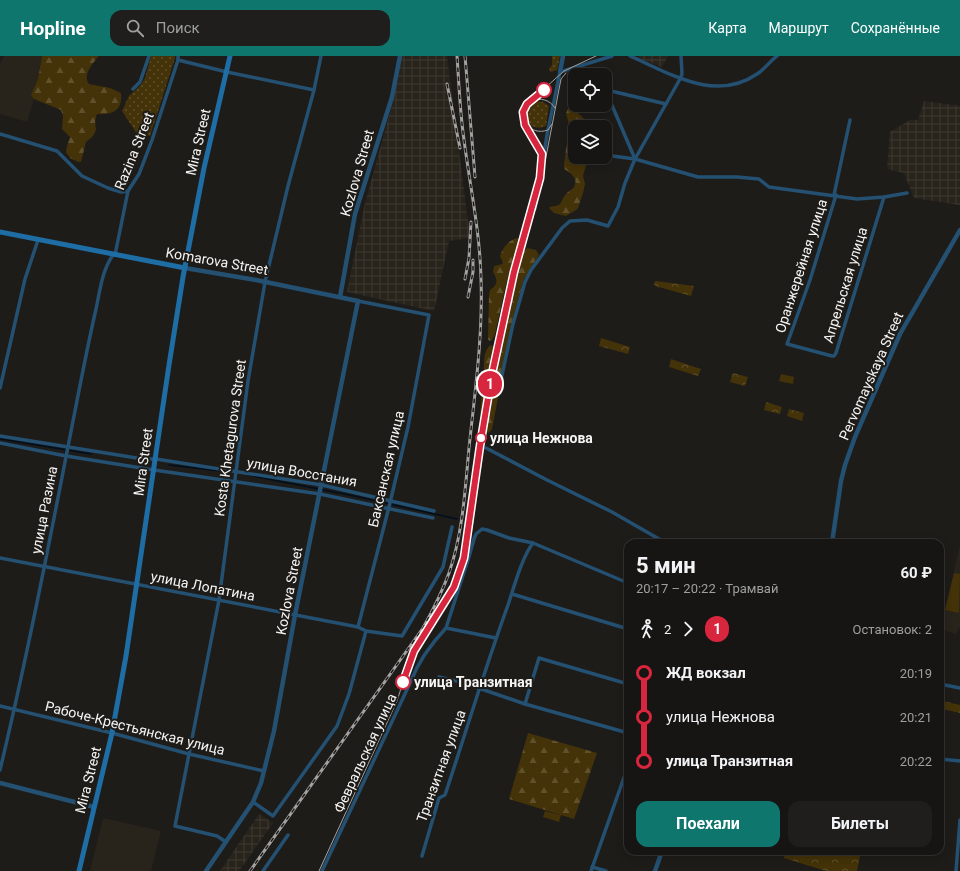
<!DOCTYPE html>
<html lang="ru">
<head>
<meta charset="utf-8">
<style>
	body { margin:0; font-family:Roboto,sans-serif; background:#1f1e1c; color:#f1f3f6; height:100vh; display:flex; flex-direction:column; font-size:15px; white-space:nowrap }
	* { box-sizing:border-box; margin:0 }
	p { font-size:13px; color:#9e9fa0 }
	.icon { flex:none; width:22px; height:22px; fill:none; stroke:currentColor; stroke-width:2; stroke-linecap:round; stroke-linejoin:round }
	.map { position:relative; flex:1; overflow:hidden }
	.panel { position:absolute; left:624px; top:483px; width:320px; height:316px; display:flex; flex-direction:column; background:#161513; border-radius:12px; box-shadow:0 2px 10px #0003,0 0 0 1px #353433 }
	.panel>* { flex:none }
	.badge { padding:0 8px; border-radius:13px; font-size:14px; line-height:26px }
	.fabs { position:absolute; left:568px; top:12px; display:grid; gap:8px }
	.fabs a { display:grid; place-items:center; width:44px; height:44px; border-radius:8px; background:#161513; box-shadow:0 2px 10px #0003,0 0 0 1px #353433; font-size:20px }
	.map>.badge { position:absolute; translate:-50% -50%; box-shadow:0 0 0 2px #fff }
	.legs { display:flex; align-items:center; gap:6px; height:44px; padding:0 12px; font-size:13px }
	.legs p { margin-inline-start:auto }
	.summary { display:flex; align-items:center; justify-content:space-between; height:68px; padding:0 12px }
	h1 { font-size:22px; font-weight:700; line-height:30px }
	.primary-button { display:flex; gap:8px; margin-top:auto; padding:8px 12px }
	.primary-button a { flex:1; height:46px; border-radius:12px; background:#0f766e; color:#fff; font-size:16px; font-weight:700; line-height:46px; text-align:center }
	.primary-button a+a { background:#1f1e1c; color:#f1f3f6 }
	ul { padding:0 12px; list-style:none }
	li { display:flex; align-items:center; gap:14px; height:44px; font-size:15px }
	li i { display:grid; place-items:center; width:6px; height:100%; margin:0 5px; background:currentColor }
	li i::after { content:''; width:10px; height:10px; margin:-5px; border:3px solid; border-radius:50%; background:#161513 }
	li p { margin-inline-start:auto }
	li:first-child i { background:linear-gradient(#0000 50%,currentColor 0) }
	li:last-child i { background:linear-gradient(currentColor 50%,#0000 0) }
	header { display:flex; align-items:center; gap:24px; box-sizing:border-box; height:56px; padding:0 20px; background:#0f766e; color:#fff }
	header strong { font-size:19px }
	nav { display:flex; gap:22px; margin-inline-start:auto; font-size:14px }
	.search { width:280px; height:36px; background:#1f1e1c; display:flex; align-items:center; gap:10px; box-sizing:border-box; padding:0 14px; border-radius:12px; color:#9e9fa0; font-size:15px }
	.map>svg:first-child { display:block }
</style>
</head>
<body>
<header>
<strong>Hopline</strong>
<div class="search"><svg class="icon" aria-label="search" viewBox="0 0 24 24"><circle cx="10" cy="10" r="6"/><path d="M15 15l6 6"/></svg>Поиск</div>
<nav><a>Карта</a><a>Маршрут</a><a>Сохранённые</a></nav>
</header>
<div class="map">
<svg width="960" height="815" viewBox="0 0 960 815">
	<defs>
		<pattern id="industrial-grid" width="8" height="8" patternUnits="userSpaceOnUse"><rect width="8" height="8" fill="#28241c"/><path d="M0 4h8M4 0v8" fill="none" stroke="#3d3a32"/></pattern>
		<pattern id="grass-dots" width="8" height="8" patternUnits="userSpaceOnUse"><rect width="8" height="8" fill="#443208"/><path d="M2 2h.1M6 6h.1" fill="none" stroke="#60502c" stroke-width="1.8" stroke-linecap="round"/></pattern>
		<pattern id="forest-firs" width="22" height="20" patternUnits="userSpaceOnUse"><rect width="22" height="20" fill="#443208"/><path d="M5 1l3.5 6h-7zM16 11l3.5 6h-7z" fill="#60502c"/></pattern>
		<pattern id="park-crowns" width="20" height="18" patternUnits="userSpaceOnUse"><rect width="20" height="18" fill="#443208"/><path d="M2 6a3 3 0 1 1 6 0M12 15a3 3 0 1 1 6 0" fill="none" stroke="#60502c"/></pattern>
	</defs>
	<rect width="100%" height="100%" fill="#1e1c19"/>
	<g fill="#28241c">
		<polygon points="4,0 42,0 38,23 31,39 34,43 27,66 0,58 0,8"/>
		<polygon points="960,489 960,571 956,578 941,573"/>
		<polygon points="103,762 161,775 151,815 90,815"/>
	</g>
	<g fill="url(#industrial-grid)">
		<polygon points="402,0 447,0 470,182 449,185 434,255 347,236 365,147 394,42"/>
		<polygon points="639,0 668,0 662,11 638,2"/>
		<polygon points="924,45 960,50 960,149 914,142 904,117 887,113 890,76 910,64 918,64"/>
		<polygon points="259,758 273,767 239,815 220,815"/>
	</g>
	<g fill="url(#grass-dots)">
		<polygon points="151,0 175,0 175,2 150,80 137,78 122,55 129,40 140,30 145,22"/>
		<polygon points="552,0 560,0 557,14 551,16 549,13 552,9"/>
		<path d="M535 45 543 46 549 50 546 70C527 78 516 54 535 45Z"/>
	</g>
	<g fill="url(#forest-firs)">
		<path d="M42 0H99C93 7 82 19 89 28L110 32 121 37C123 55 112 59 97 58L95 65 96 74 93 80 86 86 81 106H78L70 102 66 96 67 90 70 81 62 73 63 60 61 54 34 43 31 39 38 23Z"/>
		<path d="M571 52 575 54 591 70 575 71V101H584L587 106 583 120 585 128 583 137 578 152 576 154 566 160 554 157 549 152 550 151C564 149 559 147 566 138 568 135 572 134 574 131 579 123 571 117 564 113V109L569 69 566 57 568 53Z"/>
		<path d="M517 182 519 183 506 228 495 278 492 284 489 285 488 283 489 239 490 234C498 229 498 224 493 216L494 210 502 208 503 207 500 200C504 190 508 185 517 182Z"/>
		<polygon points="527,192 536,194 539,199 524,223 514,258 492,373 489,377 487,376 486,374 499,301 522,198 526,193"/>
		<path d="M491 289 493 291 487 320 485 324 484 323C484 313 482 294 491 289Z"/>
		<polygon points="484,333 486,336 482,366 480,372 481,342"/>
		<polygon points="943,645 960,649 960,657 942,653"/>
		<polygon points="528,677 597,697 574,763 509,743"/>
	</g>
	<g fill="url(#park-crowns)">
		<polygon points="655,225 656,225 694,230 691,240 655,230 654,229"/>
		<polygon points="601,282 630,291 628,298 599,290"/>
		<polygon points="671,303 701,313 698,320 669,311"/>
		<polygon points="733,317 748,321 745,330 730,326"/>
		<polygon points="781,318 794,321 793,328 779,325"/>
		<polygon points="766,346 782,351 780,358 764,354"/>
		<polygon points="789,353 804,357 802,365 787,360"/>
		<polygon points="785,795 861,795 857,815 826,815 784,802"/>
	</g>
	<g fill="#443208">
		<polygon points="954,517 960,518 959,557 945,554"/>
		<polygon points="545,755 561,759 559,766 543,761"/>
	</g>
	<g fill="none" stroke-linecap="round" stroke-linejoin="round">
		<g stroke="#000f1f" stroke-width="1.5">
			<polyline points="0,383 91,398"/>
			<polyline points="169,409 229,416"/>
			<polyline points="248,419 354,440 457,463"/>
		</g>
		<g stroke="#245072" stroke-width="3.5">
			<path d="M630 0C669 17 715 47 757 18 765 13 770 5 777 0"/>
			<polyline points="178,4 227,16 314,34"/>
			<polyline points="133,33 140,26 149,0"/>
			<polyline points="0,78 57,95 82,120 108,132 121,136 128,135"/>
			<polyline points="605,99 635,103 698,121 737,121 759,123 769,131 857,143 884,141 907,137"/>
			<polyline points="635,103 608,40 611,37 611,35 666,48"/>
			<polyline points="834,139 850,64"/>
			<polyline points="836,139 810,224 787,288 832,300 834,300 836,297 884,141"/>
			<polyline points="535,153 547,79 560,16 612,0"/>
			<polyline points="115,199 128,135 139,118 152,84 178,4 178,0"/>
			<polyline points="358,245 429,259 408,371 389,451 358,571"/>
			<polyline points="501,324 513,268 525,226 531,214 562,172 570,165 587,164 608,170 618,151 625,127 635,103 680,23 682,18 681,0"/>
			<polyline points="0,332 25,223 38,184"/>
			<polyline points="0,380 143,403 156,403 322,429 434,455"/>
			<polyline points="0,387 66,400 154,414 320,438 433,462"/>
			<polyline points="486,392 547,424 612,456 666,487"/>
			<polyline points="0,502 358,571 366,575 402,580 443,511 452,471"/>
			<polyline points="512,538 628,573"/>
			<polyline points="446,572 468,504 474,483 476,478 482,473 487,474 509,482 533,487 628,527"/>
			<polyline points="439,621 461,626 525,648 628,677"/>
			<polyline points="940,628 960,632"/>
			<polyline points="525,648 539,602 628,628"/>
			<polyline points="0,650 112,677 189,698 264,715"/>
			<polyline points="940,703 960,705"/>
			<path d="M0 714C28 597 51 478 74 360 81 324 88 288 96 253 100 235 102 214 113 199"/>
			<polyline points="253,746 273,760 337,670 349,638 366,575"/>
			<polyline points="226,786 217,780 175,770 219,544 248,325 265,226 288,130 314,34 321,0"/>
			<path d="M422 800 439 742 445 739C466 676 485 612 508 549 514 531 522 501 533 487"/>
			<polyline points="592,811 606,815"/>
			<polyline points="263,815 288,779"/>
			<path d="M322 815 411 625C419 604 431 588 446 572L496 582"/>
			<polyline points="591,815 628,710"/>
			<polyline points="956,815 960,764"/>
		</g>
		<g stroke="#245072" stroke-width="4.5">
			<polyline points="560,16 563,0"/>
			<polyline points="185,212 256,224 358,245 295,559 274,675 261,727 253,746 206,815"/>
			<polyline points="340,241 355,158 392,41 400,0"/>
			<polyline points="832,487 841,425 845,409 855,381 900,278 960,174"/>
			<polyline points="0,727 94,751"/>
			<polyline points="655,815 662,795"/>
		</g>
		<g stroke="#1e6da4" stroke-width="5">
			<polyline points="0,176 185,212"/>
			<polyline points="79,815 112,677 126,600 169,309 183,221 204,112 230,0"/>
		</g>
		<g stroke="#a3a2a0" stroke-width="1">
			<path d="M531 45C541 41 550 44 555 52"/>
			<path d="M526 68C532 75 539 77 548 74L552 68"/>
			<polyline points="545,106 561,23 566,17"/>
			<polyline points="319,815 397,645 409,607 414,595 453,531 464,502 480,390 492,318 514,216 540,122 542,98 525,69 523,57 527,48 564,15 596,0"/>
		</g>
		<g stroke="#a3a2a0" stroke-width="3">
			<g id="rail">
				<polyline points="465,0 475,121"/>
				<polyline points="447,28 460,92"/>
				<polyline points="465,223 469,202 471,166"/>
				<polyline points="468,241 473,216 473,204"/>
				<path d="M250 815 423 572C433 554 442 536 449 517 463 477 465 434 469 392 475 335 483 280 481 223 480 176 470 130 464 84 460 57 459 28 457 0"/>
			</g>
		</g>
		<use href="#rail" stroke="#1e1c19" stroke-width="1.5" stroke-dasharray="4.5" stroke-linecap="butt"/>
	</g>
	<g fill="none" stroke-linecap="round" stroke-linejoin="round">
		<g stroke="#fff" stroke-width="9">
			<polyline id="line-1" points="403,626 414,595 454,531 464,502 480,390 492,318 514,216 540,122 542,98 525,69 523,56 527,48 544,34"/>
		</g>
		<use href="#line-1" stroke="#d7263d" stroke-width="6"/>
	</g>
	<g fill="#fff" stroke="#d7263d" stroke-width="2">
		<circle cx="544" cy="34" r="7"/>
		<circle cx="481" cy="382" r="5"/>
		<circle cx="403" cy="626" r="7"/>
	</g>
	<g text-anchor="middle" stroke-width="4" stroke-linejoin="round" paint-order="stroke">
		<g font-size="14" fill="#f6f5f3" stroke="#1e1c19">
			<text transform="translate(198 86) rotate(-77)" y="5">Mira Street</text>
			<text transform="translate(134 95) rotate(-68)" y="5">Razina Street</text>
			<text transform="translate(357 117) rotate(-74)" y="5">Kozlova Street</text>
			<text transform="translate(217 205) rotate(10)" y="5">Komarova Street</text>
			<text transform="translate(801 210) rotate(-72)" y="5">Оранжерейная улица</text>
			<text transform="translate(845 229) rotate(-73)" y="5">Апрельская улица</text>
			<text transform="translate(871 320) rotate(-66)" y="5">Pervomayskaya Street</text>
			<text transform="translate(230 382) rotate(-82)" y="5">Kosta Khetagurova Street</text>
			<text transform="translate(143 406) rotate(-82)" y="5">Mira Street</text>
			<text transform="translate(386 413) rotate(-77)" y="5">Баксанская улица</text>
			<text transform="translate(302 416) rotate(10)" y="5">улица Восстания</text>
			<text transform="translate(44 454) rotate(-79)" y="5">улица Разина</text>
			<text transform="translate(203 530) rotate(11)" y="5">улица Лопатина</text>
			<text transform="translate(289 535) rotate(-79)" y="5">Kozlova Street</text>
			<text transform="translate(135 672) rotate(14)" y="5">Рабоче-Крестьянская улица</text>
			<text transform="translate(365 697) rotate(-65)" y="5">Февральская улица</text>
			<text transform="translate(441 710) rotate(-70)" y="5">Транзитная улица</text>
			<text transform="translate(88 724) rotate(-76)" y="5">Mira Street</text>
		</g>
		<g font-size="14" font-weight="bold" fill="#f6f5f3" stroke="#1e1c19" text-anchor="start">
			<text x="490" y="387">улица Нежнова</text>
			<text x="414" y="631">улица Транзитная</text>
		</g>
	</g>
</svg>
<div class="fabs">
<a><svg class="icon" aria-label="locate" viewBox="0 0 24 24"><circle cx="12" cy="12" r="6"/><path d="M12 2v4M12 18v4M2 12h4M18 12h4"/></svg></a>
<a><svg class="icon" aria-label="layers" viewBox="0 0 24 24"><path d="M12 4l9 5-9 5-9-5zM3 14l9 5 9-5"/></svg></a>
</div>
<b class="badge" style="left:490px;top:328px;background:#d7263d;color:#fff">1</b>
<section class="panel">
<div class="summary"><div><h1>5 мин</h1><p>20:17 – 20:22 · Трамвай</p></div><b>60 ₽</b></div>
<div class="legs"><svg class="icon" aria-label="walk" viewBox="0 0 24 24"><circle cx="13" cy="4" r="2"/><path d="M13 8l-2 6 4 7M11 14l-3 7M7 12l3-4h3l4 4"/></svg>2<svg class="icon" aria-label="forward" viewBox="0 0 24 24"><path d="M9 5l7 7-7 7"/></svg><b class="badge" style="background:#d7263d;color:#fff">1</b><p>Остановок: 2</p></div>
<ul>
<li><i style="color:#d7263d"></i><b>ЖД вокзал</b><p>20:19</p></li>
<li><i style="color:#d7263d"></i><span>улица Нежнова</span><p>20:21</p></li>
<li><i style="color:#d7263d"></i><b>улица Транзитная</b><p>20:22</p></li>
</ul>
<div class="primary-button"><a>Поехали</a><a>Билеты</a></div>
</section>
</div>
</body>
</html>
